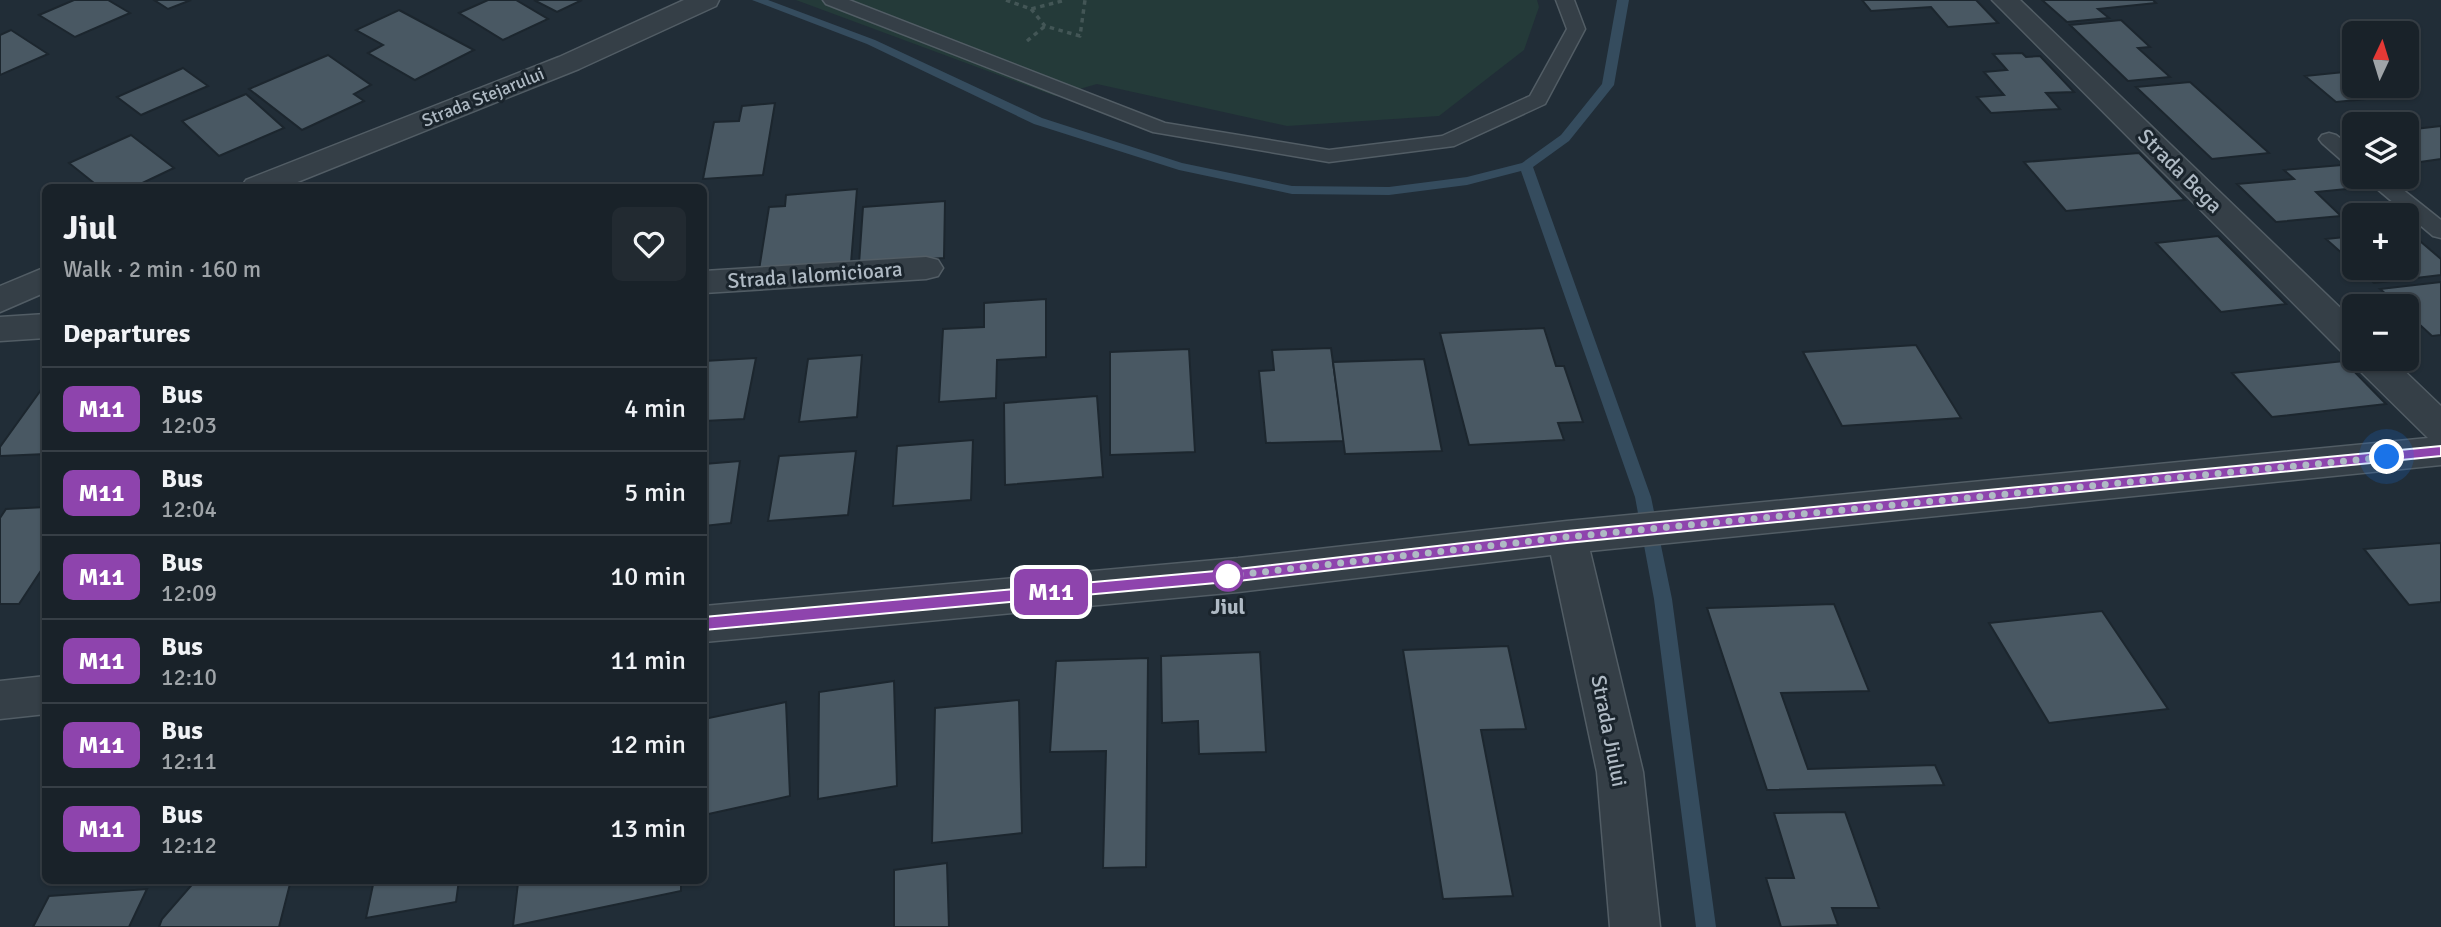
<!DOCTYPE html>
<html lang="en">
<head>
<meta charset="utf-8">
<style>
	body { margin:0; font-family:Signika,sans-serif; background:#222a31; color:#f1f3f6; height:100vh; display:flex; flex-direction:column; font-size:26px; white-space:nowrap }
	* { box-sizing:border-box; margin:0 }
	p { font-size:23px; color:#9fa4a8 }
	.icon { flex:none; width:38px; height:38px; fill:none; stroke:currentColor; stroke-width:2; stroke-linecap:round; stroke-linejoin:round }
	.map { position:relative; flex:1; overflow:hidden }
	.sheet { position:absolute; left:42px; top:184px; width:665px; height:700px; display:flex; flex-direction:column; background:#192229; border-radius:10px; box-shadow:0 2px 5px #0004,0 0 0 2px #373f46 }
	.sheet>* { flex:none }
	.badge { padding:0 14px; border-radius:10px; font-size:24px; line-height:46px }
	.needle { width:46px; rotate:4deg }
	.tools { position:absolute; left:2342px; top:21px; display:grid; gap:14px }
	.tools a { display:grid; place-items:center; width:77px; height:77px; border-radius:10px; background:#192229; box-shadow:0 2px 5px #0004,0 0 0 2px #373f46; font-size:35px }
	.you { position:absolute; width:35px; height:35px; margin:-18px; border:5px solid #fff; border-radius:50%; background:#1a73e8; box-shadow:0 0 0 10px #1a73e833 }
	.map>.badge { position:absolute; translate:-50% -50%; box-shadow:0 0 0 4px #fff }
	h2 { padding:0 21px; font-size:26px; line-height:63px }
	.round { display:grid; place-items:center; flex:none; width:74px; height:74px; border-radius:10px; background:#222a31 }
	.summary { display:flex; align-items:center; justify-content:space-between; height:119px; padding:0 21px }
	h1 { font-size:33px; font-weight:700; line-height:52px }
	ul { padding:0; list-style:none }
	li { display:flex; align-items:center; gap:21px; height:84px; padding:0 21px; border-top:2px solid #373f46 }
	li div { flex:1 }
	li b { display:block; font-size:26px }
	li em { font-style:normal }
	li .badge { min-width:77px; font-weight:700; text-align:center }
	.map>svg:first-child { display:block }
</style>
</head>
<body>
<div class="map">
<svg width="2441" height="927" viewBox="0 0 2441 927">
	<rect width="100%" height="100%" fill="#212d37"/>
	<polygon fill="#243a39" points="796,0 1537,0 1539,7 1524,50 1439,116 1287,126 1097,84 1055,96"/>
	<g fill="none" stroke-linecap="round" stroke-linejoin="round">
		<polygon fill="#354c5e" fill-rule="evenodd" points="752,0 768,0 875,40 1042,118 1182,163 1292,186 1389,187 1467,177 1522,163 1561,135 1602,84 1617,0 1629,0 1614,85 1569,141 1533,167 1651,497 1672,599 1716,927 1696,927 1654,599 1635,497 1521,171 1467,185 1389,195 1292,194 1179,170 1034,124 867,44"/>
	</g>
	<g fill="#495863" stroke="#1c262e" stroke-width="2">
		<polygon points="74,0 108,0 130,13 75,37 39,15"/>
		<polygon points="154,0 191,0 168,9"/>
		<polygon points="488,0 516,0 548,19 503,40 459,13"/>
		<polygon points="534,0 582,0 557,12"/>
		<polygon points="1862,0 1976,0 1998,23 1948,27 1931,7 1871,11"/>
		<polygon points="2042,0 2153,0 2156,3 2098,9 2109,18 2067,22"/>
		<polygon points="399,10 474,50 415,80 368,53 383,45 356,30"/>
		<polygon points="2121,20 2150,47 2138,48 2170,77 2128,81 2070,25"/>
		<polygon points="11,30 48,54 0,75 0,35"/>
		<polygon points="2022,53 2026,57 2040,56 2074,92 2046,93 2060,109 1991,113 1977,97 2004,95 1984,72 2007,70 1993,54"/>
		<polygon points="328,55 371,85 354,94 364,101 302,130 249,89"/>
		<polygon points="183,68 208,86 141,115 117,97"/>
		<polygon points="2354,71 2354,86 2396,86 2408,95 2336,102 2305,76"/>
		<polygon points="2190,82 2269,153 2212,159 2136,87"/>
		<polygon points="246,94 284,128 219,156 182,121"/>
		<polygon points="775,103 763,175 703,179 714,122 739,121 742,106"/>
		<polygon points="2441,126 2441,159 2406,164 2406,130"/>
		<polygon points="131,135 174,168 134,187 99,187 69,163"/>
		<polygon points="2139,153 2185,200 2066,211 2024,162"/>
		<polygon points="2342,165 2367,187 2316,192 2341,216 2276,222 2237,184 2294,179 2284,170"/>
		<polygon points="857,189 851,263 759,270 769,207 785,206 786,195"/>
		<polygon points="945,201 944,258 859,264 863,207"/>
		<polygon points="2407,230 2441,259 2441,275 2374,283 2358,268 2406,268"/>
		<polygon points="2218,236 2286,304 2221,312 2156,243"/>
		<polygon points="2354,236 2354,264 2326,239"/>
		<polygon points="2441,282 2441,335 2432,336 2406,312 2406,306 2400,306 2380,289"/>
		<polygon points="1046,299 1046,357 997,360 996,398 939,402 943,329 984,327 984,303"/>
		<polygon points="1544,328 1556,366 1564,366 1583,422 1558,423 1564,440 1469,445 1440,333"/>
		<polygon points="1916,345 1961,418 1842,426 1803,352"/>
		<polygon points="1331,348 1344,441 1266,443 1259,371 1274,370 1272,350"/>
		<polygon points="1189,349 1195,452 1110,455 1110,352"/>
		<polygon points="862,355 857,417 799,422 808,359"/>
		<polygon points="756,358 744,419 704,421 704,361"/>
		<polygon points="1424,359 1442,451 1345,454 1333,362"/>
		<polygon points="2344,361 2386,404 2272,417 2232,373"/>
		<polygon points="46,383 46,454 0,456 0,447"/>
		<polygon points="1097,396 1103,477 1005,485 1004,403"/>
		<polygon points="973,440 971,500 893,506 897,446"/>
		<polygon points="856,451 848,515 768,521 779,456"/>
		<polygon points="740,461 731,523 704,526 704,464"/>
		<polygon points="46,507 46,563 19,604 0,604 0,518 6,509"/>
		<polygon points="2441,543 2441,602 2409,605 2364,549"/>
		<polygon points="1834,604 1869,691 1781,693 1808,769 1935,765 1944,785 1767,790 1707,608"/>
		<polygon points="2102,611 2168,709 2049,723 1989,623"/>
		<polygon points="1508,646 1526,729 1481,730 1513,896 1443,899 1403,650"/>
		<polygon points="1260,652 1266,752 1199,754 1198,721 1162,723 1161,656"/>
		<polygon points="1148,658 1146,867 1103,868 1106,751 1050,752 1056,661"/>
		<polygon points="894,681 897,786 818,799 819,692"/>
		<polygon points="1019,700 1022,833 932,843 935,708"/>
		<polygon points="786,702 790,796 704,815 704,719"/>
		<polygon points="1845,812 1879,908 1832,908 1838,925 1781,927 1766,878 1794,878 1774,813"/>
		<polygon points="947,863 949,927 894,927 894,870"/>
		<polygon points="196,880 291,880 279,927 159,927 162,919"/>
		<polygon points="374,880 459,880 456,902 366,918"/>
		<polygon points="530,880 681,880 681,891 513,926 518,883"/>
		<polygon points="147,889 129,927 33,927 49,896"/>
	</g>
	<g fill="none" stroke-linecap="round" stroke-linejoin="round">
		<g stroke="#525d65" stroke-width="3">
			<g id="lane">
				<polygon points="823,0 849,0 1165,123 1329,150 1442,136 1530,96 1567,29 1556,0 1574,0 1585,29 1545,104 1454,146 1329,162 1153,132 826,4"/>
				<polygon points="2329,133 2336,135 2354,149 2354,166 2347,165 2322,143 2319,139 2322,135"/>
				<polygon points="2363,177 2387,177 2441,220 2441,238 2433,236"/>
			</g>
		</g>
		<g stroke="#525d65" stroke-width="3">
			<g id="street">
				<polygon points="684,0 719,0 716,6 579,69 285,187 241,187 246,180 559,57"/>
				<polygon points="1992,0 2020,0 2354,321 2354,354 2341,351"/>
				<polygon points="926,257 938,260 943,268 938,276 926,279 704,293 704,271"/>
				<polygon points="46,267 46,292 0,312 0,286"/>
				<polygon points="46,314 46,338 0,341 0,317"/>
				<polygon points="2354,356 2354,359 2392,359 2441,406 2441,465 1590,551 1643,772 1660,927 1610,927 1597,772 1551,555 1238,592 704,642 704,606 1238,558 1567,521 2428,438 2357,368 2352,359"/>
				<polygon points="46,676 46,714 0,719 0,681"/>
			</g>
		</g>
		<g stroke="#435656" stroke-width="3.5" stroke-dasharray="4.5 4.5" stroke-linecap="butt">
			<polyline points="1006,0 1031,9 1066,0"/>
			<polyline points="1031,9 1045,26 1080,36 1085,0"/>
			<polyline points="1027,41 1045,26"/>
		</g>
		<use href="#lane" fill="#353f47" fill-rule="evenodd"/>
		<use href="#street" fill="#353f47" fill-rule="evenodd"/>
	</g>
	<polygon fill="#8e44ad" stroke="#fff" stroke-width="2" points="2441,446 2441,456 1567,543 1238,581 704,630 696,624 704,617 1238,569 1567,531"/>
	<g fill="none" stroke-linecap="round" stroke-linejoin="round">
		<polyline stroke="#afbac4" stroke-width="7" stroke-dasharray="0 12.6" points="1228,576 1567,537 2387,457"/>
	</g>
	<circle fill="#fff" stroke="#8e44ad" stroke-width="3.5" cx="1228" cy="576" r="14"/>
	<g text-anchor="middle" stroke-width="6" stroke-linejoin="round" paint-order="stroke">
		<g font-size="18" fill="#afbac4" stroke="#1a242c">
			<text transform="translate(483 97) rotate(-22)" y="6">Strada Stejarului</text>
		</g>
		<g font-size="21" fill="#afbac4" stroke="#1a242c">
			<text transform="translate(2180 171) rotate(45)" y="7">Strada Bega</text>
			<text transform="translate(815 275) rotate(-4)" y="7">Strada Ialomicioara</text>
			<text transform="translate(1609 731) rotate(79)" y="7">Strada Jiului</text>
		</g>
		<g font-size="21" font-weight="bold" fill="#afbac4" stroke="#1a242c">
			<text x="1228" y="614">Jiul</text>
		</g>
	</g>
</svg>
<div class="tools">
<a><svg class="needle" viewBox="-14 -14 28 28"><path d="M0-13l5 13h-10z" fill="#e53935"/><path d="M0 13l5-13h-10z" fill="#9fa4a8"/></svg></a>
<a><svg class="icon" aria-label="layers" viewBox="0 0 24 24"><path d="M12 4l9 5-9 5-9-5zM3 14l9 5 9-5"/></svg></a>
<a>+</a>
<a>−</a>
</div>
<div class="you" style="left:2387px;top:457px"></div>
<b class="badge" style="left:1051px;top:592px;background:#8e44ad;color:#fff">M11</b>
<section class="sheet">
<div class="summary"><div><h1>Jiul</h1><p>Walk · 2 min · 160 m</p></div><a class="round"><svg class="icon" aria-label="heart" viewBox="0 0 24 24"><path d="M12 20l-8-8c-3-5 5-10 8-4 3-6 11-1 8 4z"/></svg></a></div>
<h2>Departures</h2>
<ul>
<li><span class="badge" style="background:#8e44ad;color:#fff">M11</span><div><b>Bus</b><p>12:03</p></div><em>4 min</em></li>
<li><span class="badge" style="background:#8e44ad;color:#fff">M11</span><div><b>Bus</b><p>12:04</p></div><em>5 min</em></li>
<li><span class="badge" style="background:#8e44ad;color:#fff">M11</span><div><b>Bus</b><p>12:09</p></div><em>10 min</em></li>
<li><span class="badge" style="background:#8e44ad;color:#fff">M11</span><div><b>Bus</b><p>12:10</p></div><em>11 min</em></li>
<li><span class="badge" style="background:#8e44ad;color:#fff">M11</span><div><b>Bus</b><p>12:11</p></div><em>12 min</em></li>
<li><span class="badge" style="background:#8e44ad;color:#fff">M11</span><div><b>Bus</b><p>12:12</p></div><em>13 min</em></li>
</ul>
</section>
</div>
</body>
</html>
